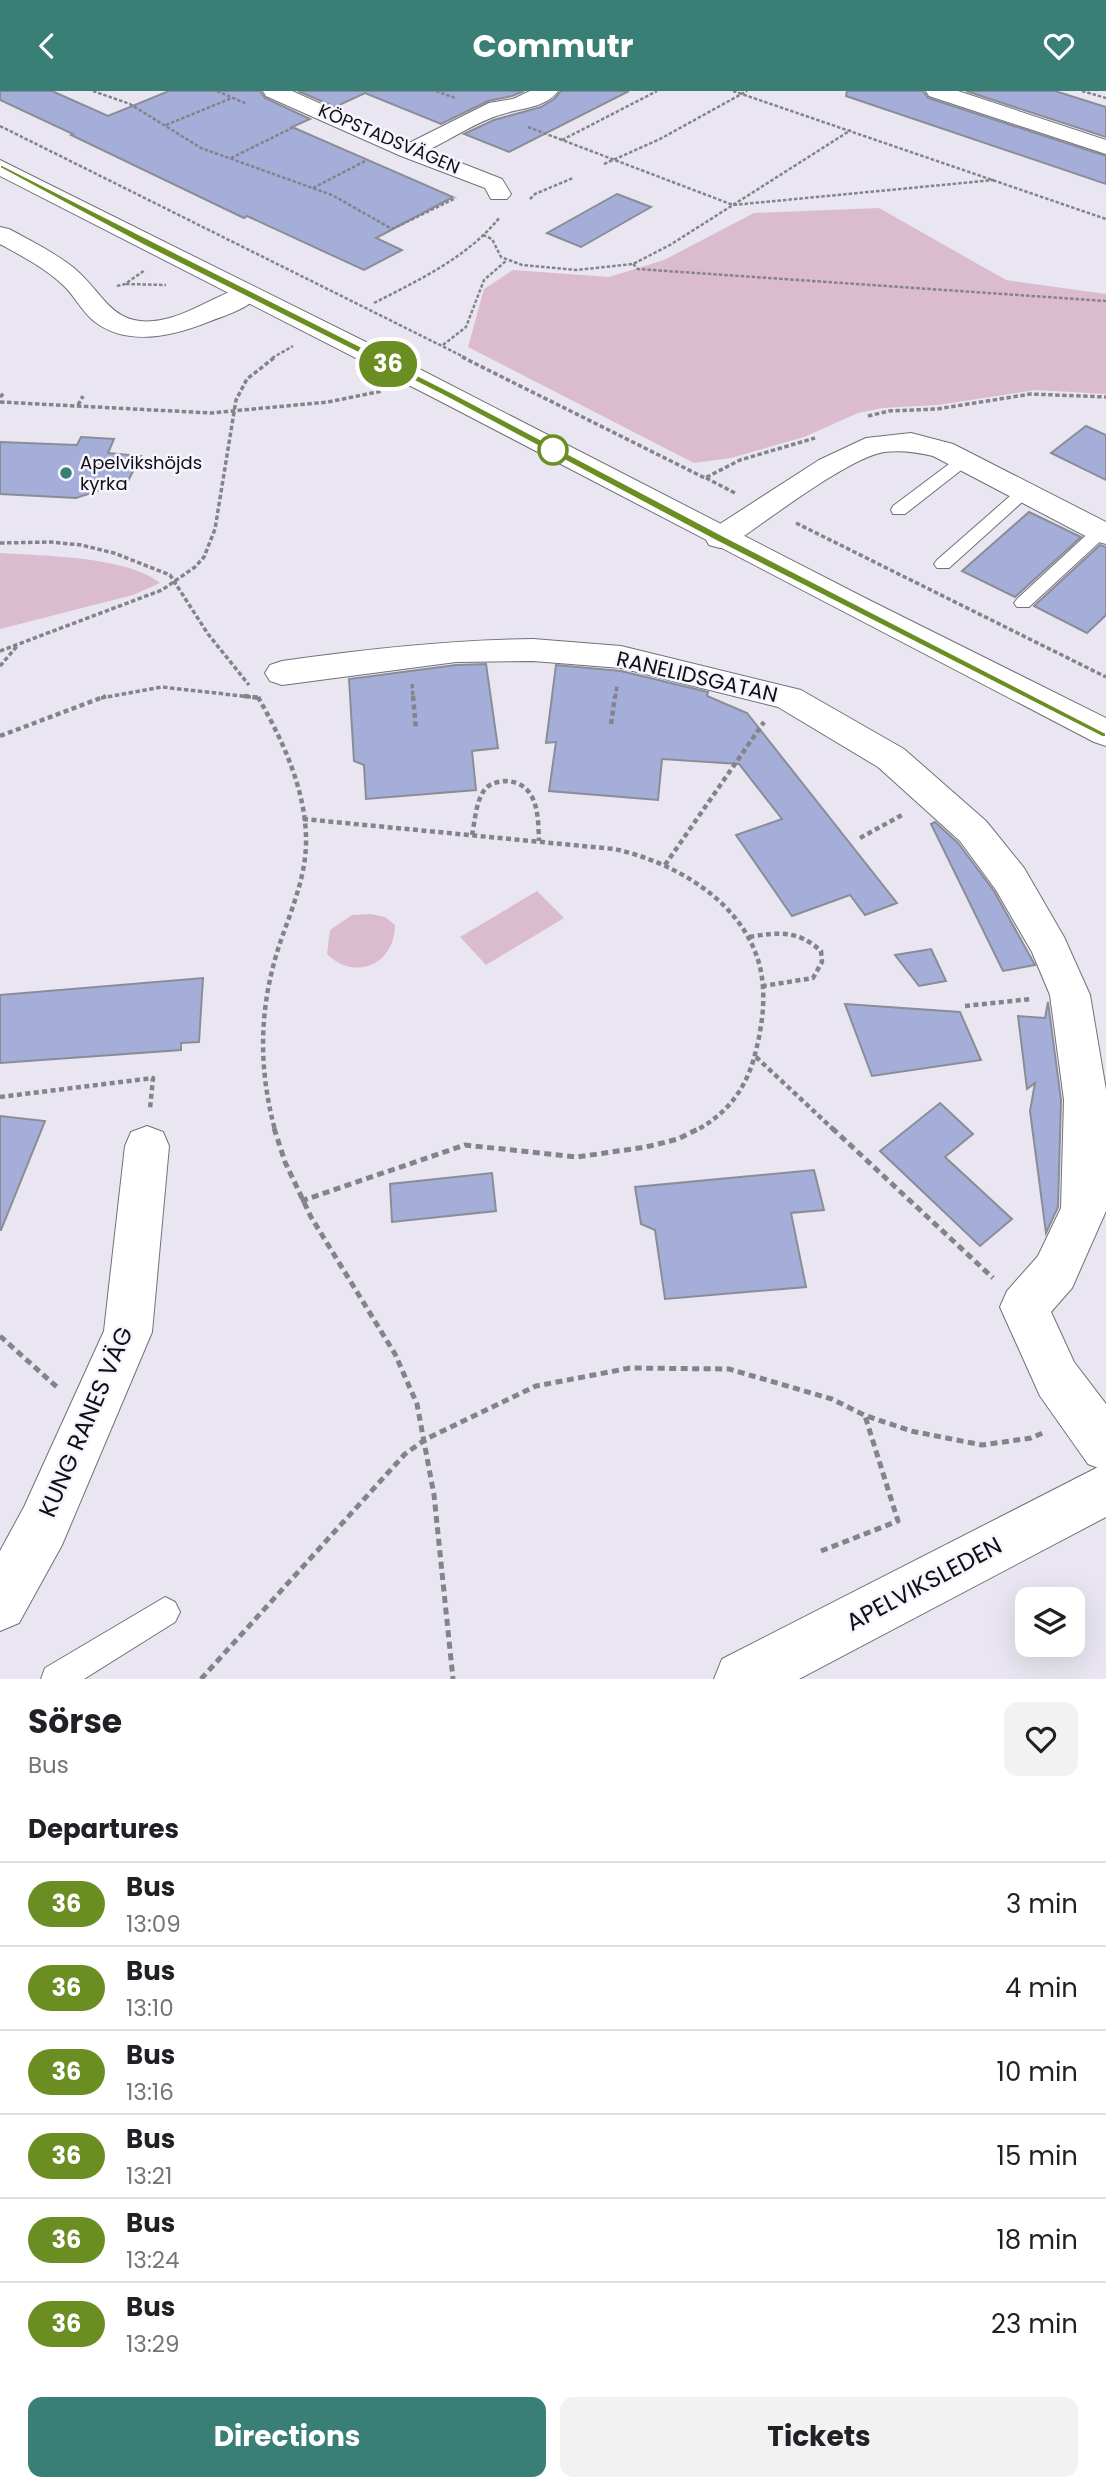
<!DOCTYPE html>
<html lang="en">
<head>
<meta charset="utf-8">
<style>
	body { margin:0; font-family:Poppins,sans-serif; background:#f2f2f2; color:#202124; height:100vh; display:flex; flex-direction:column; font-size:26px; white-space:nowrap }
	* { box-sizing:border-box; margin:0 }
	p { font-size:23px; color:#757577 }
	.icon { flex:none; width:38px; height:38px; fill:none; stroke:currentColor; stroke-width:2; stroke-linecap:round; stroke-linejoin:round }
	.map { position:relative; height:1588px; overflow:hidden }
	.details { display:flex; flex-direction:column; background:#fff; flex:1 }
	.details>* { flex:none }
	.badge { padding:0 14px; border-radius:23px; font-size:24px; line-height:46px }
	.fabs { position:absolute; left:1015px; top:1496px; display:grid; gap:14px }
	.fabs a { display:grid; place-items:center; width:70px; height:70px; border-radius:14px; background:#fff; box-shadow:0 7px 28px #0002; font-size:35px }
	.map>.badge { position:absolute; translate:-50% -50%; box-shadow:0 0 0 4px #fff }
	h2 { padding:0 28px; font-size:26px; line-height:63px }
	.round { display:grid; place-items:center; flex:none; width:74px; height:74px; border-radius:14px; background:#f2f2f2 }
	.overview { display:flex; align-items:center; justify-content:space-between; height:119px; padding:0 28px }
	h1 { font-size:33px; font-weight:700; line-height:52px }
	.cta { display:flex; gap:14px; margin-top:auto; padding:14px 28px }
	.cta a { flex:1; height:80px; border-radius:14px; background:#397f76; color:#fff; font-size:28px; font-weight:700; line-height:80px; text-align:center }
	.cta a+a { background:#f2f2f2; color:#202124 }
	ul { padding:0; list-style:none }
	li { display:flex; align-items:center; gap:21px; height:84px; padding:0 28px; border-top:2px solid #e0e0e0 }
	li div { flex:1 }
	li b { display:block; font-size:26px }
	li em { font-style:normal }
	li .badge { min-width:77px; font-weight:700; text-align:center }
	header { display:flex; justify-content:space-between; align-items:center; height:91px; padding:0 28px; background:#397f76; color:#fff; font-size:32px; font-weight:700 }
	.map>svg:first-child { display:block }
</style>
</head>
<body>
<header><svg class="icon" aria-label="back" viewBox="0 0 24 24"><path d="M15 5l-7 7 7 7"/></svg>Commutr<svg class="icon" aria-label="heart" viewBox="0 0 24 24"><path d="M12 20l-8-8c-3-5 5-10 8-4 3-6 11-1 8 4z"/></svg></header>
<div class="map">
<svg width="1106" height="1588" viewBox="0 0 1106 1588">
	<rect width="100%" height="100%" fill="#e9e6f1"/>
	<g fill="#dbbbce">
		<polygon points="879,117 1006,189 1106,203 1106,303 1036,299 938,314 883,317 858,322 804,346 731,367 694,372 468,256 484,198 513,179 609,186 664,169 754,122"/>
		<path d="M0 462C43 465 126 465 160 492L133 504 0 538Z"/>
		<polygon points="537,800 564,827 486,874 460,846"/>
		<path d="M371 823 385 826 395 834C395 873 355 891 327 863L330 839 352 824Z"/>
	</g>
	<g fill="#a4aed9" stroke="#8a8d96" stroke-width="2">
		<polygon points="0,0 52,0 108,25 169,0 260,0 265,7 310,28 292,36 453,106 376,147 402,159 364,179 247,125 244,127 71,44 73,43 0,9"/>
		<polygon points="298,0 524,0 512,5 488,10 441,33 365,2 335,16"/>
		<polygon points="561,0 629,0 509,61 464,43 494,29 541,16 554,8"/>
		<polygon points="847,0 923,0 928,7 1106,65 1106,93 846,5"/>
		<polygon points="966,0 1055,0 1106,16 1106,46"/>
		<polygon points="617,103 651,116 581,156 547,142"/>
		<polygon points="1086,335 1106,344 1106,389 1051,362"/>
		<polygon points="81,346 114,348 108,362 141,365 128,390 76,407 0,403 0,351 77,354"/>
		<polygon points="1029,421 1081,446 1015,506 962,480"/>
		<polygon points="1100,454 1106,456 1106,524 1087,542 1034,515"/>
		<polygon points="486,573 498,657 472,660 476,699 366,708 364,674 354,670 349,588 456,574"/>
		<polygon points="556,574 621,580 708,601 707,605 747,622 897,812 865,824 850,804 792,825 736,744 782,728 739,673 662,668 658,709 549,700 556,651 546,652"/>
		<polygon points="935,731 958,752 994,800 1035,874 1003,880 931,733"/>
		<polygon points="931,858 946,890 919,895 895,864"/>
		<polygon points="203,887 199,951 181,952 181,959 0,972 0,904"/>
		<polygon points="1048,911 1061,1009 1058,1116 1046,1142 1030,1020 1035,992 1027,998 1018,925 1045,927"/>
		<polygon points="845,913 960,921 981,969 872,985"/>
		<polygon points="940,1012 973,1043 945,1066 1012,1128 980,1155 880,1060"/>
		<polygon points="0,1025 45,1030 1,1139 0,1139"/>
		<polygon points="814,1079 824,1119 791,1122 806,1196 665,1208 655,1139 641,1133 635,1096"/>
		<polygon points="492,1082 496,1120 392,1131 390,1093"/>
	</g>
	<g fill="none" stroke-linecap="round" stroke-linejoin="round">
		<g stroke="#727079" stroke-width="2">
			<g id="service">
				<polygon points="963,365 969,367 971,370 969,373 905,423 893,423 891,419 893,415 957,367"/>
				<polygon points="1024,396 1030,398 1032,401 1030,404 949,477 937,477 934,473 937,469 1018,398"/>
				<polygon points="1101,435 1106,436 1106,445 1029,516 1017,516 1014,512 1017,508 1095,436"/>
				<polygon points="165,1506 175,1511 180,1521 175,1531 84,1588 41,1588 45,1577"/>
			</g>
		</g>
		<g stroke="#727079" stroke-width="2">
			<g id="minor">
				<path d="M263 0H292L409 52 489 12 513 8 530 0H558C546 17 520 17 503 23 477 30 452 48 428 59L502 88 511 103 507 108H491L485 97 401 65 266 5Z"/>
				<polygon points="926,0 958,0 1106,49 1106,63 929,5"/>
				<path d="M0 136 9 138C31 150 54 161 74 177 105 203 112 238 161 229 192 223 217 203 247 195L256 198 260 203C250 217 224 225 208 231 173 245 128 256 95 231 82 221 75 205 63 194 45 177 22 165 0 153Z"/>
				<path d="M911 342 953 353 1106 431V453L1095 450 933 365C916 361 901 359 884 361 848 367 765 431 731 454L720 457 709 454 705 447 709 440 819 369 866 347Z"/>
				<path d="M533 548 621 555 801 599 904 658 986 730 1024 777 1064 846 1090 904 1106 999V1120L1072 1197 1051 1221 1074 1271 1106 1313V1380L1088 1373 1040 1305 1000 1216 1007 1200 1038 1165 1061 1117 1064 1009 1050 904 1032 861 996 799 960 750 878 676 778 616 621 577 533 570 456 571 282 594 270 590 265 582 270 574 282 570C366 558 448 549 533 548Z"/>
				<polygon points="147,1035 163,1041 169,1055 152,1241 62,1454 19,1532 0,1540 0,1460 24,1416 104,1240 125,1055 131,1041"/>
			</g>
		</g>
		<g stroke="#727079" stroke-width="2">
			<g id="tertiary">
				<polygon points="0,69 400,268 869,509 1106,627 1106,655 1094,651 436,308 0,85"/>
				<polygon points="1106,1372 1106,1426 799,1588 714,1588 722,1568"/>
			</g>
		</g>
		<g stroke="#85838a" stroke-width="2.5" stroke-dasharray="3.5 2" stroke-linecap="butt">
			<polyline points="93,0 130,13 201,57 332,104 392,138 456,107"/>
			<polyline points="217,0 247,13"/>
			<polyline points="436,0 455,7"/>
			<polyline points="733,0 1106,128"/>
			<polyline points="1082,0 1106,7"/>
			<polyline points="166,34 232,7"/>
			<polyline points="0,35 466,267"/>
			<polyline points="528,36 733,114 994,89"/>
			<polyline points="562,49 657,0"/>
			<polyline points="231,67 292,37"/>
			<polyline points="604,73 660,48 747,0"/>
			<polyline points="313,97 367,69"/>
			<polyline points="530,108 535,103 573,87"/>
			<polyline points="483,144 492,148 501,166 522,174 576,179 633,173 670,154 851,39"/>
			<polyline points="633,173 638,178 1106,210"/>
			<polyline points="126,193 166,194"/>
			<polyline points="117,195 125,193 145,179"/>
			<path d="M374 212C419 189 468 166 500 126"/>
			<polyline points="443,254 466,236 484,189 507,169"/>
			<polyline points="272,267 293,255"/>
		</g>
		<g stroke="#85838a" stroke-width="3.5" stroke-dasharray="4.5 2.5" stroke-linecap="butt">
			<polyline points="462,266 705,387 740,369 815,347"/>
			<polyline points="0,306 4,302"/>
			<polyline points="0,311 211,322 328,311 382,300"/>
			<polyline points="78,314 83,305"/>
			<polyline points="868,325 889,320 937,318 1031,303 1106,306"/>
			<polyline points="706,387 735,402"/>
			<polyline points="796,432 1106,586"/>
			<polyline points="0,452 51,451 81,454 114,462 170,484 208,543 249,594"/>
			<polyline points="0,560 162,499 195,476 204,466 215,438 236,309 247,288 275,266"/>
			<polyline points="0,575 18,554"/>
			<polyline points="412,593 413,607"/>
			<polyline points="101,607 162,596 260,607"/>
			<polyline points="615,607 617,595"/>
		</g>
		<g stroke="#85838a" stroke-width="4.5" stroke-dasharray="5 3.5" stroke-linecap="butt">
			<polyline points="244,605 261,607"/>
			<polyline points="413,605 416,639"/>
			<path d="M258 606C282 648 305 697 306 746 307 785 291 819 279 855 259 917 258 976 275 1039"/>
			<polyline points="611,633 615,605"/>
			<polyline points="0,645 106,605"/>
			<path d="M303 728 614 758C675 771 744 811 760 876 766 902 763 930 757 955 749 993 731 1020 697 1039"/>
			<path d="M472 744C475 730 476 708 486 697 491 692 500 690 506 690 539 692 538 726 539 750"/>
			<polyline points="860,747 902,724"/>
			<polyline points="665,774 764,631"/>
			<path d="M749 846C778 841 798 839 821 860L822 871 813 887 763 895"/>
			<polyline points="965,915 1031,908"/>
			<polyline points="756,966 834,1039"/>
			<polyline points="0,1006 153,987 150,1018"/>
		</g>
		<g stroke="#85838a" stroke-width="5" stroke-dasharray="7 4.5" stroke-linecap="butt">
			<polyline points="274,1037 285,1071 311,1126 395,1263 417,1313 434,1404 453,1588"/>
			<polyline points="832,1037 993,1187"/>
			<polyline points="301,1110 465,1054 577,1066 646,1056 678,1048 700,1037"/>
			<polyline points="0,1245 58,1297"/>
			<polyline points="821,1460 898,1430 865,1325"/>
			<polyline points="201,1588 405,1363 426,1348 536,1295 630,1277 729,1278 832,1308 864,1324 911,1340 982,1354 1031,1347 1045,1341"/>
		</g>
		<use href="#service" fill="#fff" fill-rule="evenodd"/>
		<use href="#minor" fill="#fff" fill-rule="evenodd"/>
		<use href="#tertiary" fill="#fff" fill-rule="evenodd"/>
	</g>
	<polygon fill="#6b8e23" stroke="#fff" stroke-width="2" points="0,73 451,301 724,445 1106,642 1106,646 1102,646 716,450 444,305 141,153 0,77"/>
	<circle fill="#fff" stroke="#6b8e23" stroke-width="3.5" cx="553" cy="359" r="14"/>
	<circle fill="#397f76" stroke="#f6f4fe" stroke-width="2.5" cx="66" cy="382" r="7"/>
	<g text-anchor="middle" stroke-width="5" stroke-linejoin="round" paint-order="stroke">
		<g font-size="18" fill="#100f13" stroke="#f6f4fe">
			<text transform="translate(389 48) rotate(23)" y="6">KÖPSTADSVÄGEN</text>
		</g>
		<g font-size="18" fill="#100f13" stroke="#f6f4fe" text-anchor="start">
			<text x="80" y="378">Apelvikshöjds<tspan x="80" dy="21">kyrka</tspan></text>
		</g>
		<g font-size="21" fill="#100f13" stroke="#f6f4fe">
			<text transform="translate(697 586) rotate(13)" y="7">RANELIDSGATAN</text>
		</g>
		<g font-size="24" fill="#100f13" stroke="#f6f4fe">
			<text transform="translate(86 1331) rotate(-67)" y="8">KUNG RANES VÄG</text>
			<text transform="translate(924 1493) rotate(-28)" y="8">APELVIKSLEDEN</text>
		</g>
	</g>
</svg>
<div class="fabs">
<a><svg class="icon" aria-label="layers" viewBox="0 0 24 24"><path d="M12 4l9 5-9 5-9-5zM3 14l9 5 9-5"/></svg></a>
</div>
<b class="badge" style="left:388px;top:273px;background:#6b8e23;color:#fff">36</b>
</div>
<section class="details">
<div class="overview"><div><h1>Sörse</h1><p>Bus</p></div><a class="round"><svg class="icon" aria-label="heart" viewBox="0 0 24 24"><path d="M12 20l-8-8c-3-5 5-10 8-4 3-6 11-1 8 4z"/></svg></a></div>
<h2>Departures</h2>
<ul>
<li><span class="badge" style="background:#6b8e23;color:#fff">36</span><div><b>Bus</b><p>13:09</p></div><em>3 min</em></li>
<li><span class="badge" style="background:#6b8e23;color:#fff">36</span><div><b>Bus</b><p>13:10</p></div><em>4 min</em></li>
<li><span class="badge" style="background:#6b8e23;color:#fff">36</span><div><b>Bus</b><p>13:16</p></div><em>10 min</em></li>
<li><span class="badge" style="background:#6b8e23;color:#fff">36</span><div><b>Bus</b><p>13:21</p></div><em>15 min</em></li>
<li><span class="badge" style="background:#6b8e23;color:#fff">36</span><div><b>Bus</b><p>13:24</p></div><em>18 min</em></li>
<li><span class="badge" style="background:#6b8e23;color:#fff">36</span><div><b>Bus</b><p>13:29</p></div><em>23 min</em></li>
</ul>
<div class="cta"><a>Directions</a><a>Tickets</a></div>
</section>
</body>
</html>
